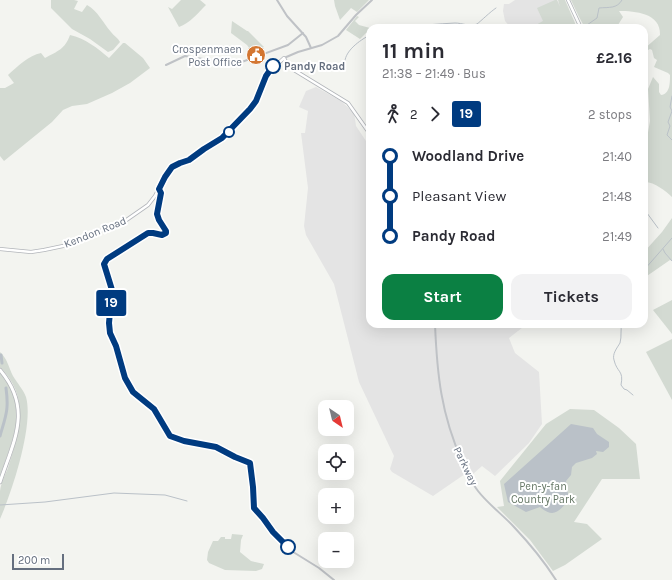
<!DOCTYPE html>
<html lang="en">
<head>
<meta charset="utf-8">
<style>
	body { margin:0; font-family:Karla,sans-serif; background:#f2f2f3; color:#2b2b33; height:100vh; display:flex; flex-direction:column; font-size:15px; white-space:nowrap }
	* { box-sizing:border-box; margin:0 }
	p { font-size:13px; color:#7c7c81 }
	.icon { flex:none; width:22px; height:22px; fill:none; stroke:currentColor; stroke-width:2; stroke-linecap:round; stroke-linejoin:round }
	.map { position:relative; flex:1; overflow:hidden }
	.drawer { position:absolute; left:366px; top:24px; width:282px; height:304px; display:flex; flex-direction:column; background:#fff; border-radius:12px; box-shadow:0 4px 16px #0002 }
	.drawer>* { flex:none }
	.badge { padding:0 8px; border-radius:3px; font-size:14px; line-height:26px }
	.needle { width:26px; rotate:145deg }
	.tools { position:absolute; left:318px; top:400px; display:grid; gap:8px }
	.tools a { display:grid; place-items:center; width:36px; height:36px; border-radius:8px; background:#fff; box-shadow:0 4px 16px #0002; font-size:20px }
	.scale { position:absolute; left:12px; bottom:10px; width:52px; box-sizing:border-box; padding-left:4px; border:2px solid #656f7f; border-top:0; font-size:11px; line-height:14px; white-space:nowrap; color:#656f7f; -webkit-text-stroke:3px #fff; paint-order:stroke }
	.map>.badge { position:absolute; translate:-50% -50%; box-shadow:0 0 0 2px #fff }
	.legs { display:flex; align-items:center; gap:6px; height:44px; padding:0 16px; font-size:13px }
	.legs p { margin-inline-start:auto }
	.headline { display:flex; align-items:center; justify-content:space-between; height:68px; padding:0 16px }
	h1 { font-size:22px; font-weight:700; line-height:30px }
	.action { display:flex; gap:8px; margin-top:auto; padding:8px 16px }
	.action a { flex:1; height:46px; border-radius:12px; background:#0b8043; color:#fff; font-size:16px; font-weight:700; line-height:46px; text-align:center }
	.action a+a { background:#f2f2f3; color:#2b2b33 }
	ul { padding:0 16px; list-style:none }
	li { display:flex; align-items:center; gap:14px; height:40px; font-size:15px }
	li i { display:grid; place-items:center; width:6px; height:100%; margin:0 5px; background:currentColor }
	li i::after { content:''; width:10px; height:10px; margin:-5px; border:3px solid; border-radius:50%; background:#fff }
	li p { margin-inline-start:auto }
	li:first-child i { background:linear-gradient(#0000 50%,currentColor 0) }
	li:last-child i { background:linear-gradient(currentColor 50%,#0000 0) }
	.map>svg:first-child { display:block }
</style>
</head>
<body>
<div class="map">
<svg width="672" height="580" viewBox="0 0 672 580">
	<rect width="100%" height="100%" fill="#f3f4f0"/>
	<g fill="#e4e4e4">
		<polygon points="515,0 557,0 561,6 569,28 511,28 505,21 503,11 504,4 509,4"/>
		<polygon points="316,87 341,101 354,113 356,126 370,147 370,324 527,324 509,338 515,353 539,372 542,424 529,443 495,476 482,466 473,474 467,477 465,474 433,496 392,472 390,469 394,456 359,382 334,284 306,235 304,226 308,188 301,133 305,133 308,111 299,107 306,91"/>
	</g>
	<g fill="#d3dad2">
		<path d="M51 0H74L78 1 74 9 82 12 87 5C98 11 103 23 111 32 114 36 118 38 120 42L113 50 108 52 90 39 72 29 51 8Z"/>
		<path d="M181 0H200L206 5C198 13 190 23 179 27L168 7 172 9Z"/>
		<polygon points="334,0 369,0 357,12 351,8 340,20 335,6"/>
		<polygon points="555,0 557,0 560,7 558,0 565,0 575,23 575,25 571,28 530,28 543,21 537,8"/>
		<path d="M571 0H672V197C666 191 653 181 644 182V145L647 138 650 121 648 89 653 77 659 84V92L661 95C670 94 670 83 670 75L668 73 654 67 657 60 654 58 652 50 650 49 644 52V49L660 35C661 13 635 11 619 11L623 17 616 28H585L578 15Z"/>
		<polygon points="357,16 359,17 355,21 359,25 370,28 370,32 366,33 360,39 346,30"/>
		<polygon points="232,21 247,31 248,31 264,47 252,52 247,45 231,33"/>
		<path d="M70 35C85 38 97 48 109 58L123 43H125L143 58 150 68 130 83 112 93 87 104 72 106 63 110 52 122 4 161 0 156V88H5L14 83 8 75C17 67 29 55 41 53L45 58C58 51 65 49 70 35Z"/>
		<polygon points="672,218 672,261 670,260 644,278 644,252 662,232"/>
		<polygon points="672,300 672,334 653,310"/>
		<polygon points="672,339 672,400 646,352"/>
		<path d="M0 352C7 358 9 368 13 376 17 383 23 389 26 397 34 425 12 492 0 519 0 510 0 500 0 491 1 483 5 475 8 468 19 431 31 398 0 367Z"/>
		<path d="M0 373C3 377 7 381 10 385 27 413 9 449 0 476Z"/>
		<polygon points="570,409 594,410 619,428 636,444 640,479 602,479 574,522 587,524 602,539 565,565 553,571 530,540 497,507 504,506 500,481 546,424"/>
		<polygon points="232,534 243,535 241,540 240,552 251,561 264,564 262,569 256,571 225,570 209,563 207,560 208,552 213,541 218,541 221,537 225,537 225,539 231,539"/>
	</g>
	<path fill="#bac1c8" d="M571 424 593 428 597 434 609 442V447L603 452 596 451 597 454 592 458 576 463 572 467 571 475 566 481 569 500C559 511 554 519 540 507L526 512 508 502 504 484Z"/>
	<g fill="none" stroke-linecap="round" stroke-linejoin="round">
		<g stroke="#bac1c8" stroke-width="1">
			<path d="M587 25 597 18 599 8C609 7 617 9 622 0"/>
			<path d="M403 28C421 25 438 24 455 23 462 23 470 27 477 24 481 21 490 12 496 8"/>
			<path d="M345 64C343 52 360 40 370 35"/>
			<polyline points="672,96 670,107 672,111 668,122 670,126 667,135 672,140"/>
			<polyline points="644,209 658,228"/>
			<polyline points="663,249 665,253 672,261"/>
			<polyline points="644,270 672,238"/>
			<path d="M622 324C620 330 622 336 620 343 617 348 612 354 614 360 617 373 624 370 621 385L624 389 627 390 633 395"/>
			<polyline points="0,505 45,502 114,493 165,495 187,501"/>
		</g>
		<g stroke="#bac1c8" stroke-width="3">
			<polyline points="1,355 2,363"/>
			<path d="M0 436C6 415 9 410 6 388"/>
		</g>
		<g stroke="#b2b5ba" stroke-width="4">
			<g id="secondary">
				<polyline points="568,0 581,28"/>
				<polyline points="0,249 31,252 44,250 63,246 125,221 148,205 155,196 165,177 172,167 179,163 189,160 204,149 222,138 230,131 250,109 256,101 263,81 269,72 284,58 289,67 348,103 370,134"/>
			</g>
		</g>
		<g stroke="#b3b5b9" stroke-width="4.5">
			<path id="primary" d="M0 370C33 409 14 440 0 482"/>
		</g>
		<g stroke="#bfc2c6" stroke-width="2">
			<polyline points="277,0 287,16 306,37 311,48"/>
			<polyline points="284,58 298,52 322,45 338,36 356,15 372,0"/>
			<polyline points="166,65 185,56 221,62 239,63 288,45 303,33"/>
			<path d="M159 189C164 196 157 206 157 214 157 222 167 226 166 233L162 235 153 233H148L107 259 104 263 113 290 109 323 110 333 116 346 125 377 133 392 152 407 170 436 184 441 216 447 235 457 250 463 254 510 260 514 273 532 290 550 319 568 334 580"/>
			<path d="M435 324C437 374 441 414 462 461 467 471 471 482 478 491 488 504 503 515 514 527 530 544 544 561 556 580"/>
		</g>
		<use href="#secondary" stroke="#fff" stroke-width="2.5"/>
		<use href="#primary" stroke="#fff" stroke-width="3"/>
	</g>
	<g fill="none" stroke-linecap="round" stroke-linejoin="round">
		<g stroke="#fff" stroke-width="9">
			<polyline id="line-1" points="273,66 266,76 256,101 250,109 222,138 204,149 189,160 180,163 172,167 165,177 159,189 161,193 157,214 159,220 166,231 166,233 162,235 153,233 148,233 107,259 104,264 112,290 109,323 110,333 116,346 125,378 133,392 154,409 170,436 184,441 216,447 235,457 250,463 253,487 254,508 263,518 273,532 288,547"/>
		</g>
		<use href="#line-1" stroke="#003b80" stroke-width="6"/>
	</g>
	<defs>
		<g id="civic-disc" transform="scale(1)"><circle r="9.5" fill="#d37631" stroke="#fff"/><path d="M-.6-6.5H3V-4.5H.6V-3L4-1V1h2V6H-6V1h2V-1L-.6-3ZM-1.2 2.5V6h2.4V2.5Z" fill="#fff"/></g>
	</defs>
	<g fill-rule="evenodd">
		<use href="#civic-disc" x="256" y="55"/>
	</g>
	<g fill="#fff" stroke="#003b80" stroke-width="2">
		<circle cx="273" cy="66" r="7"/>
		<circle cx="229" cy="132" r="5"/>
		<circle cx="288" cy="547" r="7"/>
	</g>
	<g text-anchor="middle" stroke-width="4" stroke-linejoin="round" paint-order="stroke">
		<g font-size="11" fill="#656f7f" stroke="#fff" text-anchor="end">
			<text x="242" y="53">Crospenmaen<tspan x="242" dy="13">Post Office</tspan></text>
		</g>
		<g font-size="11" font-weight="bold" fill="#656f7f" stroke="#fff" text-anchor="start">
			<text x="284" y="70">Pandy Road</text>
		</g>
		<g font-size="11" fill="#656f7f" stroke="#fff">
			<text transform="translate(95 232) rotate(-22)" y="4">Kendon Road</text>
			<text transform="translate(466 466) rotate(64)" y="4">Parkway</text>
		</g>
		<g font-size="11" fill="#647664" stroke="#fff">
			<text x="543" y="490">Pen-y-fan<tspan x="543" dy="13">Country Park</tspan></text>
		</g>
	</g>
</svg>
<div class="tools">
<a><svg class="needle" viewBox="-14 -14 28 28"><path d="M0-13l5 13h-10z" fill="#e53935"/><path d="M0 13l5-13h-10z" fill="#7c7c81"/></svg></a>
<a><svg class="icon" aria-label="locate" viewBox="0 0 24 24"><circle cx="12" cy="12" r="6"/><path d="M12 2v4M12 18v4M2 12h4M18 12h4"/></svg></a>
<a>+</a>
<a>−</a>
</div>
<div class="scale">200 m</div>
<b class="badge" style="left:111px;top:303px;background:#003b80;color:#fff">19</b>
<section class="drawer">
<div class="headline"><div><h1>11 min</h1><p>21:38 – 21:49 · Bus</p></div><b>£2.16</b></div>
<div class="legs"><svg class="icon" aria-label="walk" viewBox="0 0 24 24"><circle cx="13" cy="4" r="2"/><path d="M13 8l-2 6 4 7M11 14l-3 7M7 12l3-4h3l4 4"/></svg>2<svg class="icon" aria-label="forward" viewBox="0 0 24 24"><path d="M9 5l7 7-7 7"/></svg><b class="badge" style="background:#003b80;color:#fff">19</b><p>2 stops</p></div>
<ul>
<li><i style="color:#003b80"></i><b>Woodland Drive</b><p>21:40</p></li>
<li><i style="color:#003b80"></i><span>Pleasant View</span><p>21:48</p></li>
<li><i style="color:#003b80"></i><b>Pandy Road</b><p>21:49</p></li>
</ul>
<div class="action"><a>Start</a><a>Tickets</a></div>
</section>
</div>
</body>
</html>
